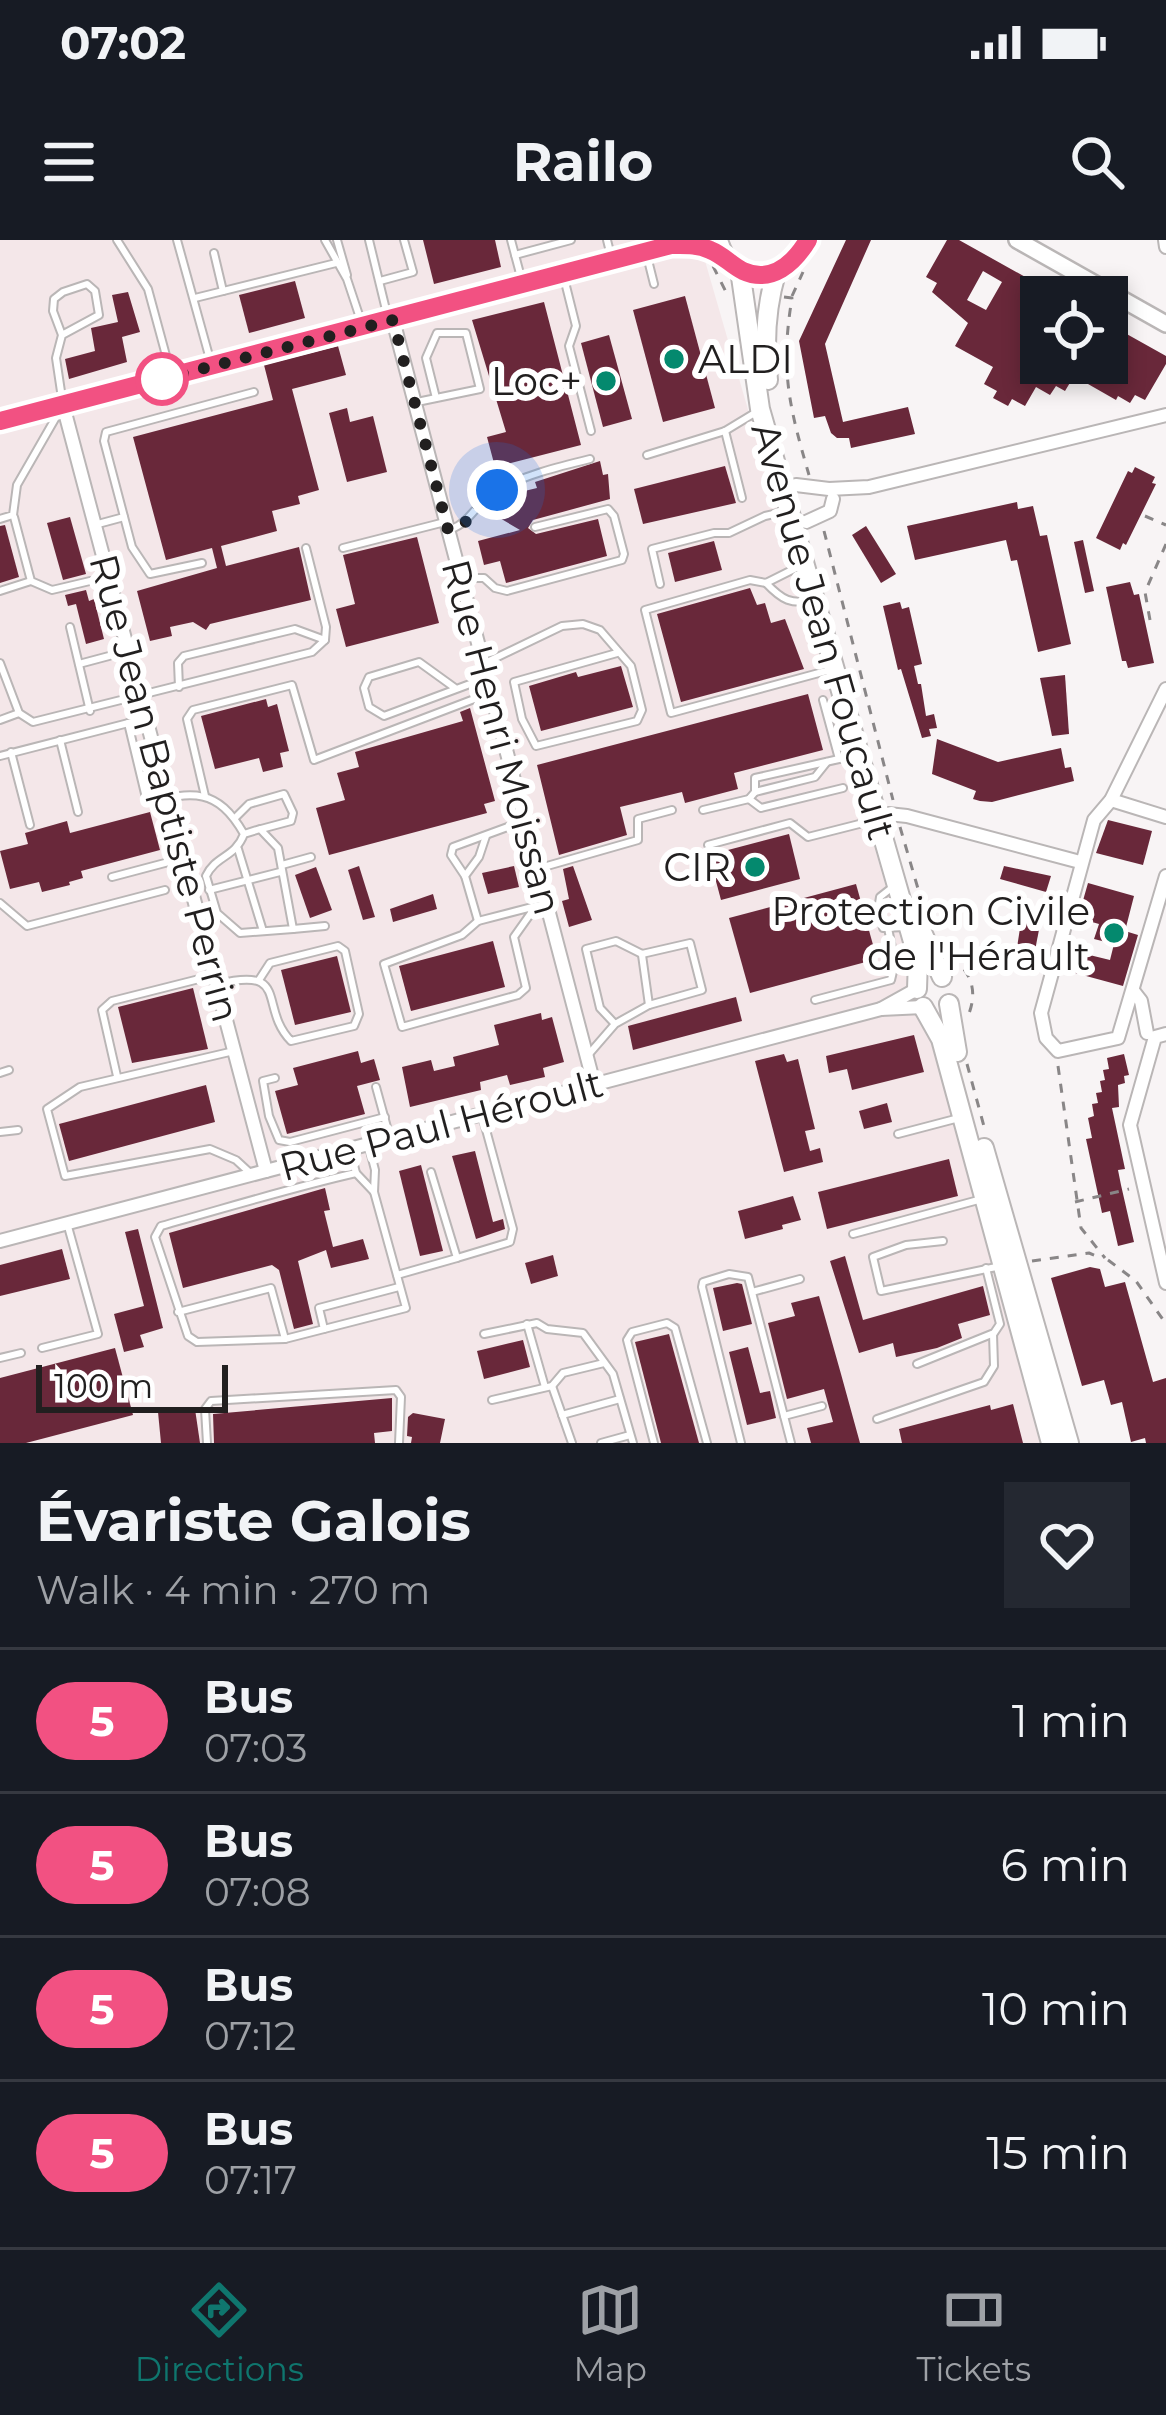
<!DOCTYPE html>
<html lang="en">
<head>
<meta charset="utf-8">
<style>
	body { margin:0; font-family:Montserrat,sans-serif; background:#242831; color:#f1f3f6; height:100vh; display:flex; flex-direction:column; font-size:45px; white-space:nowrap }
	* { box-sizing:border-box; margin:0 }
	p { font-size:39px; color:#9ea1a6 }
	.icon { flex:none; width:66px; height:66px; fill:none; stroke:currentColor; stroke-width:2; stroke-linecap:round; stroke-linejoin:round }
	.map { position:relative; height:1203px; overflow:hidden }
	.side { display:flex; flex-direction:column; background:#171b24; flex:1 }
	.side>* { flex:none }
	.badge { padding:0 24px; border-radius:39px; font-size:42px; line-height:78px }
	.buttons { position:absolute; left:1020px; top:36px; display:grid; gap:24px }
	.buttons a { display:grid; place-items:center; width:108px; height:108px; border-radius:0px; background:#171b24; box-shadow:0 6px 18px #0003; font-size:60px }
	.scale { position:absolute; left:36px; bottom:30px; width:192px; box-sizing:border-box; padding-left:12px; border:6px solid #211f1f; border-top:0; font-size:33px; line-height:42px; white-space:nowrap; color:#211f1f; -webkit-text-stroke:9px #fff; paint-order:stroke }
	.you { position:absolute; width:60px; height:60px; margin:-30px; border:9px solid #fff; border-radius:50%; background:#1a73e8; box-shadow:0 0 0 18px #1a73e833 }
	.map>.badge { position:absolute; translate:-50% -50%; box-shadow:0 0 0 6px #fff }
	.round { display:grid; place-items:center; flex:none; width:126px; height:126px; border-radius:0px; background:#242831 }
	.overview { display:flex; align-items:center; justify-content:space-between; height:204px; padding:0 36px }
	h1 { font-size:57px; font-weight:700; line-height:90px }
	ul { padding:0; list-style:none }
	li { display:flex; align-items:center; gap:36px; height:144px; padding:0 36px; border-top:3px solid #363941 }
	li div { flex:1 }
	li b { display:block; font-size:45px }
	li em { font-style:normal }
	li .badge { min-width:132px; font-weight:700; text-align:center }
	.status { display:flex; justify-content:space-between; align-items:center; height:84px; padding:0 60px; background:#171b24; direction:ltr }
	.status svg { height:33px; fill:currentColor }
	header { display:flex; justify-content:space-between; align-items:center; height:156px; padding:0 36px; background:#171b24; font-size:54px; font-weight:700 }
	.tab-bar { display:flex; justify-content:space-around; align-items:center; height:168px; border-top:3px solid #363941; background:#171b24; font-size:33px; color:#9ea1a6 }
	.tab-bar a { display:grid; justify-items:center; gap:6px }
	.tab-bar .active { color:#0f766e }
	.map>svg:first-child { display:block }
</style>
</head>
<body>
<div class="status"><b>07:02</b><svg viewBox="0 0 49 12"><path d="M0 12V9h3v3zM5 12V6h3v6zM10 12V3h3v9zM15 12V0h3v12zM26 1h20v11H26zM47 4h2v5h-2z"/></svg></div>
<header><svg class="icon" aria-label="menu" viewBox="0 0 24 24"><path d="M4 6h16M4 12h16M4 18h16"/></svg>Railo<svg class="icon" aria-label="search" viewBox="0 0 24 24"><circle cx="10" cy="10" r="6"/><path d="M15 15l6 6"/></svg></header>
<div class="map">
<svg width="1166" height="1203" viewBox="0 0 1166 1203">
	<rect width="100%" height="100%" fill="#f8f4f5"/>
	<polygon fill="#f4e7e9" points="0,0 699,0 942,841 1040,1203 0,1203"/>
	<g fill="#69283a" fill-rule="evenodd">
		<polygon points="423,0 495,0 501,27 434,44"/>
		<polygon points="846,0 871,0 825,104 843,182 908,167 915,194 851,208 849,198 837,198 831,193 825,176 814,178 799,101"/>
		<path d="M947 0H959L1061 57H1041V68L1027 92 1041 100V123H1090L1088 127 1105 137 1120 108 1107 100V83L1166 116V124L1145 160 1135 155 1130 163 1118 156 1116 160 1074 136 1065 151 1056 146 1050 155 1036 147 1025 166 1012 159 1008 166 993 158 997 151 984 144 993 127 955 106 968 83 932 52 937 43 926 37ZM983 31 1002 42 986 70 967 60Z"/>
		<polygon points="295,41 305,78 249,93 239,55"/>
		<polygon points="128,52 140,92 122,97 127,122 69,139 65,119 95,111 91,88 118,82 112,55"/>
		<polygon points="685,56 715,168 663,182 633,70"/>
		<polygon points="544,62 581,205 495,227 487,197 506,192 472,80"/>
		<polygon points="609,95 632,179 603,187 581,103"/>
		<polygon points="338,106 346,135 292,149 319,250 298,256 300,264 272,271 277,291 221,306 226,326 299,307 311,360 210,384 206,390 193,382 170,387 172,396 150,401 137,351 217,328 212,308 166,320 133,197 273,160 264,125"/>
		<polygon points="347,168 350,182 373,176 387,232 347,242 329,173"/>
		<polygon points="600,221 603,235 608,234 610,259 533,280 528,288 536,294 598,279 607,316 506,343 500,321 484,325 478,301 520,290 498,277 500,257 537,248 535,242"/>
		<polygon points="725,226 736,263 643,284 634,249"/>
		<polygon points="1135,227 1155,237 1152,243 1156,244 1126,305 1123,303 1120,310 1096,298 1128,231 1132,233"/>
		<polygon points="1017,262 1018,269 1033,266 1040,296 1047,295 1071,404 1038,412 1017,320 1011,321 1006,300 915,320 907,286"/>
		<polygon points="70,277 86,334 63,340 47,283"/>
		<polygon points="5,285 19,337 0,343 0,286"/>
		<polygon points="866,286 896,334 881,343 852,295"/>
		<polygon points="417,297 439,383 346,407 336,369 355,364 343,315"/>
		<polygon points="1083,300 1094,351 1085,353 1074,302"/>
		<polygon points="714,301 722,330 675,342 668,313"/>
		<polygon points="1130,342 1134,355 1139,354 1154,423 1128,428 1126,421 1122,421 1106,347"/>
		<polygon points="750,348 757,365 765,363 771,383 785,379 804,429 681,462 657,374"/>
		<polygon points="86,350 89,361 94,359 104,399 86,404 76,364 68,366 65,355"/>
		<polygon points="900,362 902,369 909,367 922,424 914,426 918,444 921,444 926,476 934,474 937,488 929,489 931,496 922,498 901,429 898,430 883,366"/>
		<polygon points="621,426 633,467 541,491 529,446 576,432 578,437"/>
		<polygon points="1065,435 1069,494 1052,496 1040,438"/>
		<polygon points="808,454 823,510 734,533 738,549 685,563 682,552 620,567 627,595 559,615 537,525"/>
		<polygon points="266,459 268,467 277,464 289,511 280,513 283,527 263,532 259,518 215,529 201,476"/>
		<polygon points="470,468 495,561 484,564 487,573 329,615 316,568 345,560 337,533 359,527 355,512 463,481 460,472"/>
		<polygon points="937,499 998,522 1061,508 1065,528 1071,527 1074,541 992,562 980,561 973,559 976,551 932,534"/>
		<polygon points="150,572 160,610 81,631 83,638 69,642 70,645 42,652 39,642 10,649 0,611 28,604 25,593 67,581 70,593"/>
		<polygon points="1108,580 1152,591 1143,625 1096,613"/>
		<polygon points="789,594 800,639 721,660 709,615"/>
		<polygon points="359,626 375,677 363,680 348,630"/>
		<polygon points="514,626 519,647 488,654 482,633"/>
		<polygon points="573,626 592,680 569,687 562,661 569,659 563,629"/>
		<polygon points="1004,626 1051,636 1046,652 1000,639"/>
		<polygon points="316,627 332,670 310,678 295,635"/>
		<polygon points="1088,643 1134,656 1125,691 1138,695 1123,746 1064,730 1069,710 1110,720 1114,704 1094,699 1099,684 1078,678"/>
		<polygon points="856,644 877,719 750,753 729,678"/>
		<polygon points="433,654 437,669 393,682 390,669"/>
		<polygon points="1023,669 1042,674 1033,721 1016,714"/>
		<polygon points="493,701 505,747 411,771 399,726"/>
		<polygon points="337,716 351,772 295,785 281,730"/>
		<polygon points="193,748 208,809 132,823 118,767"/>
		<polygon points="736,757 742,781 633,810 628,786"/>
		<polygon points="541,773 542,780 552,777 564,822 543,828 545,837 510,845 507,835 480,842 481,850 410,867 402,827 431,820 434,831 455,826 453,817 499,805 494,785"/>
		<polygon points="914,795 924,832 852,850 847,829 829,833 826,816"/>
		<polygon points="358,811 361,823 374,819 380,840 357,846 365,874 287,894 275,851 298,845 293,828"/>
		<polygon points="784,814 787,822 798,819 815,889 805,891 810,911 820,908 823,922 784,932 755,821"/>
		<polygon points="1124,814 1129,835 1124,836 1125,843 1118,845 1119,867 1112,868 1125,929 1118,930 1121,945 1134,1002 1118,1006 1110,971 1102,973 1086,899 1092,898 1088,878 1094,876 1092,864 1098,863 1096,853 1102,852 1100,841 1105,840 1103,830 1109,829 1107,818"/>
		<polygon points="206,845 215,882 69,921 59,884"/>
		<polygon points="887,863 892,882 864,889 859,871"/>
		<polygon points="475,911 493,982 503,979 505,989 476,999 452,916"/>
		<polygon points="949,919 958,956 827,989 818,952"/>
		<polygon points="421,925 443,1011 420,1016 399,931"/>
		<polygon points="325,948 330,970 324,971 333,1007 363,999 369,1019 331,1028 326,1010 298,1021 313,1084 294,1089 279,1030 272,1025 183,1048 169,993"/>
		<polygon points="793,956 801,980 782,985 783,989 745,999 738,971"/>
		<polygon points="138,989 163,1088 140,1095 144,1107 124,1112 114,1074 144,1066 125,992"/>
		<polygon points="62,1009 70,1039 0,1056 0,1025"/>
		<polygon points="553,1015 558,1036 531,1044 525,1023"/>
		<polygon points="845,1016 863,1080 983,1046 990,1075 958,1084 962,1098 937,1108 896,1117 893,1103 859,1113 830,1021"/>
		<polygon points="1090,1027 1100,1029 1105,1047 1125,1042 1153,1142 1166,1138 1166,1203 1146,1203 1145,1198 1131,1202 1122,1162 1111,1165 1104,1140 1082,1146 1051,1038"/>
		<polygon points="737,1043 742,1044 752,1084 723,1091 713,1048"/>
		<polygon points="819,1056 841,1134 860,1203 811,1203 807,1188 833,1182 824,1149 787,1159 768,1083 795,1076 791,1063"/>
		<polygon points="669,1094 699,1203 661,1203 635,1102"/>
		<polygon points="523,1100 530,1127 484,1139 477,1111"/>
		<polygon points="748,1107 760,1153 770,1151 776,1178 747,1185 729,1112"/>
		<polygon points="115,1108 133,1175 26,1203 0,1203 0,1138"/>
		<polygon points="392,1158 392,1191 374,1193 375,1203 214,1203 213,1174"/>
		<polygon points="1013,1164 1023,1203 902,1203 899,1189 990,1165 991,1170"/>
		<polygon points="195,1169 200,1203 161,1203 158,1172"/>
		<polygon points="413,1173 445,1179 440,1203 411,1203 412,1197 407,1196 408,1177"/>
	</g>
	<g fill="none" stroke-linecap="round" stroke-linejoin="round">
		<g stroke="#bab6b6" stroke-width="10">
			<g id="service">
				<polyline points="117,0 148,49 171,134"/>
				<polyline points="177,0 211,123"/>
				<polyline points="325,0 347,39 362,84"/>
				<polyline points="337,0 347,35"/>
				<polyline points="369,0 388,78"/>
				<polyline points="511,0 522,41"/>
				<polyline points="607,0 612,20"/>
				<polyline points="646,12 654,44"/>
				<polyline points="214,13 223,51"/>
				<polyline points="515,15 571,0"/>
				<polyline points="563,34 576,86 569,106 591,191"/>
				<polyline points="380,41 413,32 404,0"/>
				<polyline points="195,58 336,23"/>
				<polyline points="417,162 480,149 466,93 437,93 426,118 436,158"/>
				<polyline points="725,191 742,258"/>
				<polyline points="647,215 725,191 758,171"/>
				<polyline points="14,277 31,341 52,350 90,341"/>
				<polyline points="0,279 13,275 17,245 63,165 56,118 62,95 99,75 95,51 87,44 63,52 54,59 53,71 62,95"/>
				<polyline points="98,284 124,277"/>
				<path d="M451 289C470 283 477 262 495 251 525 235 557 227 590 219"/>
				<polyline points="343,308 445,282"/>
				<polyline points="202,323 150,334 132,307 104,201 106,192 254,152"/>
				<polyline points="802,325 766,343 750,340 645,370 671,473 830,430"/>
				<polyline points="465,338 484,338 495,348 507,351 622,320 624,314 614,276 608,269 535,287"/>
				<path d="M766 343C782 360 791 365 814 360"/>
				<polyline points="660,344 652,309 714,293 729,293 765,276 787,271"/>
				<polyline points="0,351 31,341"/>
				<polyline points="70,387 90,471"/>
				<polyline points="0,423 19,473 33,482 312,412 325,400 326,387 306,308"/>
				<polyline points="79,424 109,416"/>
				<polyline points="483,424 562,386 583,384 600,390 631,426 642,470 637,481 536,506 522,479 514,442 617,413"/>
				<polyline points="179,447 178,423 184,416 295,389 325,400"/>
				<polyline points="455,448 419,422 369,437 364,448 369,467 384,476 486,438"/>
				<polyline points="823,460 839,519"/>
				<polyline points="0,480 19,473"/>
				<path d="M128 483 147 562C193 552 217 547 244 594 235 618 216 615 206 636L217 673 240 693 293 689 278 608 260 589 244 594"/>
				<polyline points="60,500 78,572"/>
				<polyline points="11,512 30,585"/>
				<polyline points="0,516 144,479"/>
				<polyline points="755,552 815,537 827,522"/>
				<polyline points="205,556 187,479 193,470 292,445 314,520 490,453"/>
				<polyline points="749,559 761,568 843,548"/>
				<polyline points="703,570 749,559 755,552 755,538 839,519 855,509"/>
				<polyline points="235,578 249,564 284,554 293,573 291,581 261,589"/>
				<polyline points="708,605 790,583 808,597 875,580"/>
				<polyline points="238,609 263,691"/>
				<polyline points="282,625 311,617"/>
				<polyline points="540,628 638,600 638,579 672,570"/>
				<polyline points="465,636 451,615 453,607 524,581"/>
				<polyline points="112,637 180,619"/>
				<polyline points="894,646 880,657 878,670 883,688 905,687"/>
				<polyline points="209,650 280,632"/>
				<polyline points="0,663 27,686 165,650"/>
				<polyline points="536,666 514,697 526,748 518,755 402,787 384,724 462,695 478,681 536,666 545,664"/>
				<polyline points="478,681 465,636 479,617 486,596"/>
				<polyline points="293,689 325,686"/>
				<polyline points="642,715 649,765"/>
				<path d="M218 744C291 726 258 767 291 801L354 786 359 774 345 711 338 706 270 723 259 740"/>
				<polyline points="815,760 891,740 895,723 888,688"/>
				<polyline points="234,811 80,847 47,869 65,936 210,909 236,920 249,932"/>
				<polyline points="589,814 615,784 649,765 702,750 690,703 642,714 616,701 586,709 600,768 615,784"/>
				<polyline points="0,833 9,830"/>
				<polyline points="117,836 102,770 112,761 211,736"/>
				<polyline points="275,838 263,841 269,876 279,900 290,902 385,877"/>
				<polyline points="376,847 390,898"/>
				<polyline points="0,892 18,890"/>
				<polyline points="898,894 959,878"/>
				<polyline points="350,909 356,933 374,952"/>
				<path d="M356 933C290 948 226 968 161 986L155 997 188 1096 197 1102 285 1099 406 1068 374 952 375 930 369 907"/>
				<polyline points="853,994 982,959"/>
				<polyline points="943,1001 906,1005 873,1017 881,1051 1001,1026"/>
				<polyline points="457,1018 510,1002 513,989 482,875"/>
				<polyline points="397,1035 457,1018 431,932"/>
				<polyline points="752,1052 800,1039"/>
				<polyline points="178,1072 271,1048 285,1099"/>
				<polyline points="527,1084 545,1147"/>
				<polyline points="324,1089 319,1068 399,1047"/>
				<polyline points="484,1094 537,1083 547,1089 583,1093 613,1134 633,1203"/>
				<polyline points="42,1108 98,1094 67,983"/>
				<polyline points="0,1118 21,1113"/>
				<polyline points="917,1124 994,1093 1000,1084 986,1028"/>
				<polyline points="552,1146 572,1203"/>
				<polyline points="492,1160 552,1146 563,1133 604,1123"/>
				<polyline points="562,1175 620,1159"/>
				<polyline points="784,1176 822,1166"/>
				<polyline points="877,1179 984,1142 994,1126 993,1094"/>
				<polyline points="207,1203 205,1169 211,1161 396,1150 401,1157 399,1203"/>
				<polyline points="601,1203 630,1195"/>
				<polyline points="654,1203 627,1100 632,1092 667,1083 675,1088 707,1203"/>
				<polyline points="741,1203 702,1047 703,1042 729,1034 748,1037 791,1203"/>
			</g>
		</g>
		<g stroke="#bab6b6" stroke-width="16">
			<g id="minor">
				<polyline points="1165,0 1166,7"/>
				<polyline points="672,5 695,5 723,15"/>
				<polyline points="393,80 594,844"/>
				<polyline points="63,165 266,931"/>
				<polyline points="0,181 389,81 679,0"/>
				<polyline points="796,245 829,249 869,247 1166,175"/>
				<polyline points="806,282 830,271 833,259"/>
				<polyline points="1166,449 1111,560 1094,580 1041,773 1046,798 1058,811 1118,798 1166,636"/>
				<polyline points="1111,560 1166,577"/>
				<polyline points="888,574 907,576 1080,622"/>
				<polyline points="917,749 881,769 923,767"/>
				<polyline points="1134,752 1141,761 1147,793"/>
				<polyline points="1166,794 1155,797 1130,885 1166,1043"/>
				<polyline points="0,1001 881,769"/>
			</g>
		</g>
		<g stroke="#bab6b6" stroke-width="20">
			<polyline id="tertiary" points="1017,0 1166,84"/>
		</g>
		<g stroke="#bab6b6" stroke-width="22">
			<g id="secondary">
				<path d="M718 0C734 53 785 38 808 0"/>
				<polyline points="740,30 760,169 918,719 917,749"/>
				<path d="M768 140C764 104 766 67 776 33"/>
				<polyline points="922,692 942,737"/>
				<polyline points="949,764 957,812"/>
				<polyline points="923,767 941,799 1051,1203"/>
				<polyline points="984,908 1069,1203"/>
			</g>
		</g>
		<g stroke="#898687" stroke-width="3" stroke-dasharray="9 9" stroke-linecap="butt">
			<polyline points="713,26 727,54"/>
			<polyline points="792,56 803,32"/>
			<path d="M784 57 792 58C780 130 789 166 809 235"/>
			<polyline points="1145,276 1166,285"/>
			<polyline points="824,291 893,560"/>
			<polyline points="1150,380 1145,352 1166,304"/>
			<polyline points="900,587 926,676"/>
			<path d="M951 717C972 732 978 752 968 776"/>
			<polyline points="967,824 985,890"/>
			<polyline points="1058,826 1081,988 1105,1018"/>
			<polyline points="1075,962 1129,949"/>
			<polyline points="1108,1020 1136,1041 1166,1084"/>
			<polyline points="1032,1021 1089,1013 1099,1017"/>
		</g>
		<use href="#service" stroke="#fff" stroke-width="6"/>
		<use href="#minor" stroke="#fff" stroke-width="12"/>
		<use href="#tertiary" stroke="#fff" stroke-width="15"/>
		<use href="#secondary" stroke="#fff" stroke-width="18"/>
	</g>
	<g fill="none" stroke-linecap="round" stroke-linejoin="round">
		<g stroke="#fff" stroke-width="27">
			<path id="line" d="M0 181 671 5C685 5 697 4 710 10 723 15 731 25 743 31 772 44 794 23 808 0"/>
		</g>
		<use href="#line" stroke="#f25182" stroke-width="18"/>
		<polyline stroke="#211f1f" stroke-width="12" stroke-dasharray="0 21.6" points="162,139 393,80 448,290 465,283 474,267 497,250"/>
	</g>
	<g fill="#04896e" stroke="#fff" stroke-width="4.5">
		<circle cx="674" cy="119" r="12"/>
		<circle cx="606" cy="141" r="12"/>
		<circle cx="755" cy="627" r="12"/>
		<circle cx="1114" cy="693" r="12"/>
	</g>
	<circle fill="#fff" stroke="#f25182" stroke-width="6" cx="162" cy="139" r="24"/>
	<g text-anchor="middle" stroke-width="12" stroke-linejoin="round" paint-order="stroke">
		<g font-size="39" fill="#211f1f" stroke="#fff" text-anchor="end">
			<text x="698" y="133" text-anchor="start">ALDI</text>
			<text x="582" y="155">Loc+</text>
			<text x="731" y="641">CIR</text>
			<text x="1090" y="685">Protection Civile<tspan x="1090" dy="45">de l'Hérault</tspan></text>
		</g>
		<g font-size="39" fill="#211f1f" stroke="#fff">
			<text transform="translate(824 391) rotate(74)" y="14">Avenue Jean Foucault</text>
			<text transform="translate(502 497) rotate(75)" y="14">Rue Henri Moissan</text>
			<text transform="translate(165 548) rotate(75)" y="14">Rue Jean Baptiste Perrin</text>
			<text transform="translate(441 885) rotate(-15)" y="14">Rue Paul Héroult</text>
		</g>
	</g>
</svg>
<div class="buttons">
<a><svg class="icon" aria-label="locate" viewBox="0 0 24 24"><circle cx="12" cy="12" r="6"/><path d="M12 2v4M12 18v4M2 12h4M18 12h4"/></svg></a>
</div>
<div class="scale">100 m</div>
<div class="you" style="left:497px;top:250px"></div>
</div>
<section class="side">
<div class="overview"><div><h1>Évariste Galois</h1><p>Walk · 4 min · 270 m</p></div><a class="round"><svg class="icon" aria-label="heart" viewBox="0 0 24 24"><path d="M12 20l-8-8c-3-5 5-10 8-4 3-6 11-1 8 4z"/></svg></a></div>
<ul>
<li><span class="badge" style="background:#f25182;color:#fff">5</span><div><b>Bus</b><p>07:03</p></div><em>1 min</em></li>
<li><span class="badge" style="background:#f25182;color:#fff">5</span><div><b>Bus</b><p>07:08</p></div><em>6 min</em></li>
<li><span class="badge" style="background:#f25182;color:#fff">5</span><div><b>Bus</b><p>07:12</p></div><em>10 min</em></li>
<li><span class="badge" style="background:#f25182;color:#fff">5</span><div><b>Bus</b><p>07:17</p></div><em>15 min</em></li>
</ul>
</section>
<nav class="tab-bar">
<a class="active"><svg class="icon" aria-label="directions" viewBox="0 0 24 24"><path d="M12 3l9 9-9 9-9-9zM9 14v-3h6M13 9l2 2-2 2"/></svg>Directions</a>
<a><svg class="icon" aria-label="map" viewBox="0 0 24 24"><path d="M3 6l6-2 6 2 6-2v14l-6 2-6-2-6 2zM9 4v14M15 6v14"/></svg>Map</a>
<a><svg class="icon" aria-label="tickets" viewBox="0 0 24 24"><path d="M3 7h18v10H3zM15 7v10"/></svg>Tickets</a>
</nav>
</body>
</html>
